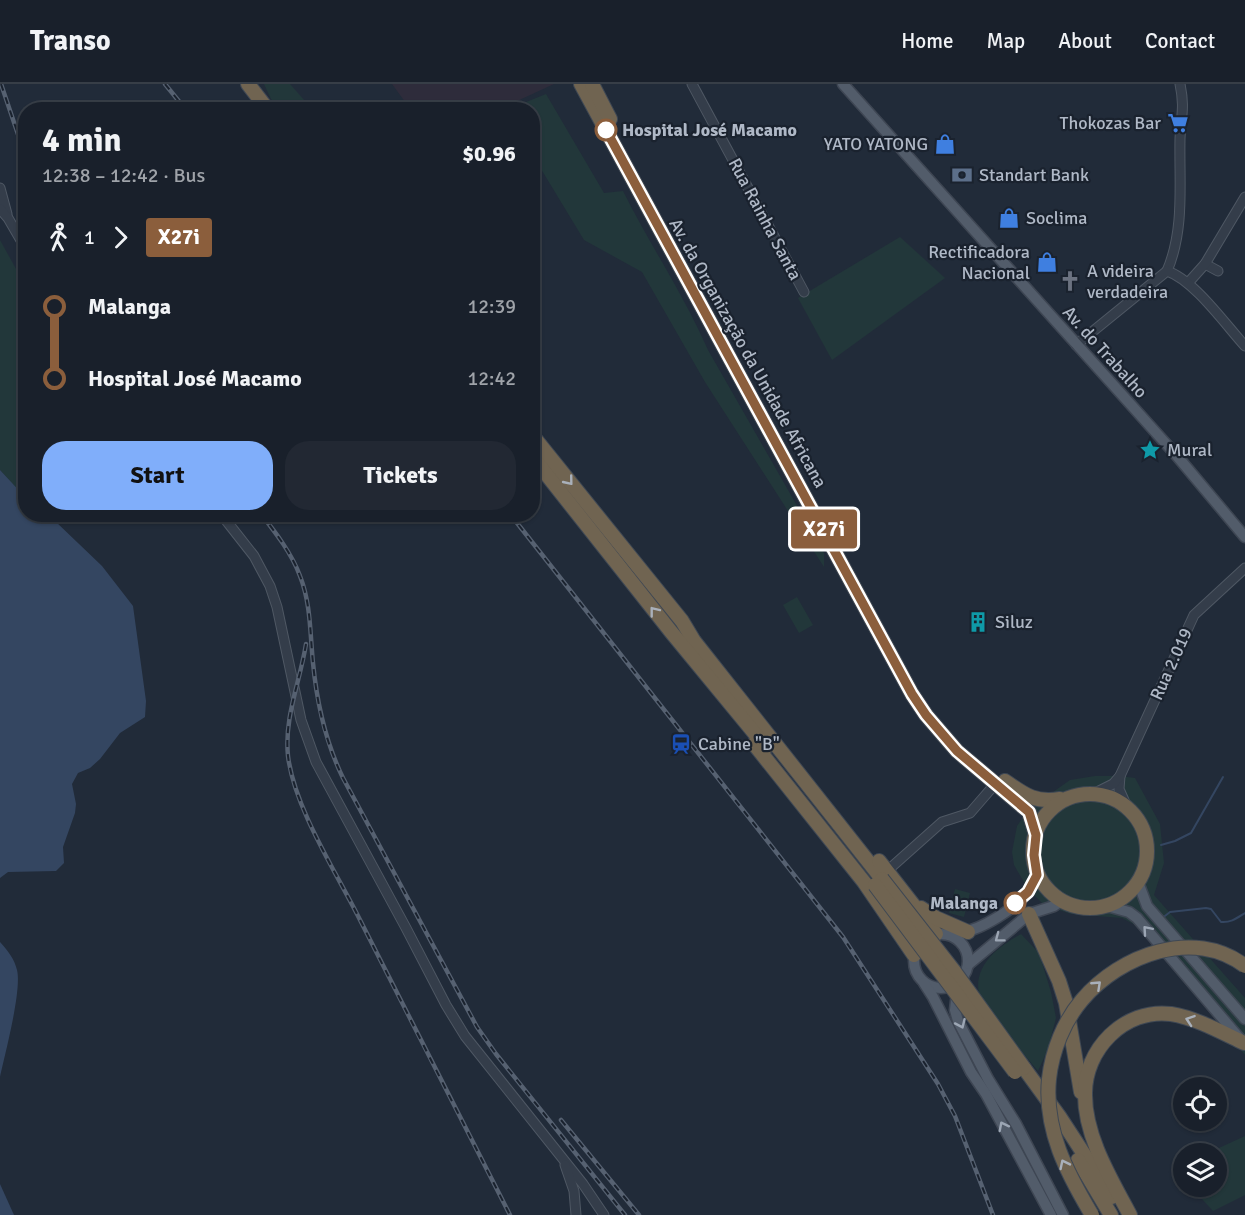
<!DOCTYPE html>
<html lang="en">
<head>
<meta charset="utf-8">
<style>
	body { margin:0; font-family:Signika,sans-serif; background:#222833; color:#f1f3f6; height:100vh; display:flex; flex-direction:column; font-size:22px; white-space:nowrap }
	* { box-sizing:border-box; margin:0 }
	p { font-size:20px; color:#9fa3a9 }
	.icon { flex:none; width:33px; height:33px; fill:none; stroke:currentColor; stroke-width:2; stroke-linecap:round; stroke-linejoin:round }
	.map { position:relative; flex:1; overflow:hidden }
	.drawer { position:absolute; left:18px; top:18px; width:522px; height:420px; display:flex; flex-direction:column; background:#19202b; border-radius:24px; box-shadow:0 2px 4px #0004,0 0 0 2px #373e47 }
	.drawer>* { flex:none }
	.badge { padding:0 12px; border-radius:4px; font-size:21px; line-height:39px }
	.controls { position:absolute; left:1173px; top:993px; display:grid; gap:12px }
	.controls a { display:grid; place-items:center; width:54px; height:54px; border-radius:50%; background:#19202b; box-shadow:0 2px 4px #0004,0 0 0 2px #373e47; font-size:30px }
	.map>.badge { position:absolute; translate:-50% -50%; box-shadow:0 0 0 3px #fff }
	.legs { display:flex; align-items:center; gap:9px; height:66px; padding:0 24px; font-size:20px }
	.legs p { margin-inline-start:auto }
	.summary { display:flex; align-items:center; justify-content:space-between; height:102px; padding:0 24px }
	h1 { font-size:33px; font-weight:700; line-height:45px }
	.button { display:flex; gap:12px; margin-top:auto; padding:12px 24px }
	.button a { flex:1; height:69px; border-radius:24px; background:#80aefa; color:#111; font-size:24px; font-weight:700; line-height:69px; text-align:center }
	.button a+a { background:#222833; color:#f1f3f6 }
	ul { padding:0 24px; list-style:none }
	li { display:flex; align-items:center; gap:21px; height:72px; font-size:22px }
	li i { display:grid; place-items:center; width:9px; height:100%; margin:0 8px; background:currentColor }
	li i::after { content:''; width:15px; height:15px; margin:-8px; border:4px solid; border-radius:50%; background:#19202b }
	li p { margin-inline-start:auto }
	li:first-child i { background:linear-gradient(#0000 50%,currentColor 0) }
	li:last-child i { background:linear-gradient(currentColor 50%,#0000 0) }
	header { display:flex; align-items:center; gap:36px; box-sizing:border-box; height:84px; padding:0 30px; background:#19202b; border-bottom:2px solid #373e47 }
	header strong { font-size:28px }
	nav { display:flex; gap:33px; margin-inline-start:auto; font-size:21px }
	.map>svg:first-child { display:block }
</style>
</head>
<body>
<header>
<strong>Transo</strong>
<nav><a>Home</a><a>Map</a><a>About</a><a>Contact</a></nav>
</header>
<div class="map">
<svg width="1245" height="1131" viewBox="0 0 1245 1131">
	<rect width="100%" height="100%" fill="#212b39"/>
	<polygon fill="#2e2c3b" points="392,0 554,0 500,25 411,26"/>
	<g fill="#22373a">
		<polygon points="264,0 290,0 312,25 280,25 271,15"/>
		<path d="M546 10 604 109 623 107C650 161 684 211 708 266L824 469V483L705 298 642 188 584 156 541 85 533 75 532 26 509 25Z"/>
		<polygon points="900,153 945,194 832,276 798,214"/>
		<polygon points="0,156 25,201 25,410 19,407 0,386"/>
		<polygon points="797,513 813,541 799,549 783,521"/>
		<polygon points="1095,692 1120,692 1135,694 1160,740 1164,779 1154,811 1245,914 1245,971 1141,844 1122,834 1071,830 1044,821 1028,805 1014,781 1012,768 1017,742 1029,725 1070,696"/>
		<polygon points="955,805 970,809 964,833 949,829"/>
		<path d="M1021 850 1039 869 1051 908 1056 934 1048 965 1038 987C1021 967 1004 947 989 925 986 921 980 915 979 910 973 881 999 862 1021 850Z"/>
		<polygon points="1245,1052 1245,1111 1213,1127 1191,1103 1216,1102 1216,1070 1208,1069"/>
	</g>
	<g fill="#344661">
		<polygon points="0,386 25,413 26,430 47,431 55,437 102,482 133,522 146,617 145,633 120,649 100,675 90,684 78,689 72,700 76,720 75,729 63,763 64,779 56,787 8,788 0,794"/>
		<path d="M0 858C8 867 14 874 17 886 22 906 5 970 0 993Z"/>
		<polygon points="0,1100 14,1131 0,1131"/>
	</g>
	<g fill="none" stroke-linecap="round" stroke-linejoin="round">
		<g stroke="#344661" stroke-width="2">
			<polyline points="1161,761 1175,757 1191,749 1223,693"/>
			<path d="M1161 835 1170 828 1206 824 1211 825 1221 838C1231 839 1237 834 1245 829"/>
		</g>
		<g stroke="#4f5864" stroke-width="11">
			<g id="minor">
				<polyline points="692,0 804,208"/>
				<polyline points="0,104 7,130"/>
				<polyline points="0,125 8,134 26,165"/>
				<polyline points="1205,180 1218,187"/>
				<path d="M1167 187C1185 145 1179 98 1180 55 1181 32 1185 24 1180 0"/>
				<polyline points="1188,199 1205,180 1245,113"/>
				<path d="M1076 261 1167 187C1194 196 1225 240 1245 262"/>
				<polyline points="221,430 254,472 270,502 277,523 301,636 316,678 406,844 446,921 465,952 583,1100 604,1131"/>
				<polyline points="1120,692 1119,705 1127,723"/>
				<polyline points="1095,709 1113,700 1120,692 1194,531 1245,484"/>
				<polyline points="887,787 942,738 970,729 996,699"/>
				<polyline points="565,1081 574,1107 576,1131"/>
			</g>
		</g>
		<g stroke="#3e4653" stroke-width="13">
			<g id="major">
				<polyline points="843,0 1177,372 1245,453"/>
				<polyline points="1138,798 1147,822 1245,935"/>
				<polyline points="1107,822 1129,828 1137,834 1241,956"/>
				<path d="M962 848C981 846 1016 824 1028 808 1032 803 1034 796 1037 791"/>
				<circle cx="941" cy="877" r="27"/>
				<polyline points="969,880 1029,830 1054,822 1061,817"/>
				<polyline points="924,899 933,913 971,988 986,1010 1051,1131"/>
				<polyline points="957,908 955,926 958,937 988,995 1016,1040 1063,1131"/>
			</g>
		</g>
		<g stroke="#3f4854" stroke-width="16">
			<g id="highway">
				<polyline points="248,0 268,26"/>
				<polyline points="581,0 912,610 926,631 957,667 1029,728 1036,751"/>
				<polyline points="592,0 610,35"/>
				<polyline points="532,351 682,537 694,557 882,795"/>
				<polyline points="532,372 672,549 766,663"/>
				<polyline points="754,660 864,798 914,871"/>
				<path d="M1005 697C1025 711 1035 719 1060 715"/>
				<circle cx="1090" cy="767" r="57"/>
				<polyline points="879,777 936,850"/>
				<polyline points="921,824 936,834 968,848"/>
				<polyline points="1029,830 1059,897 1066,919 1081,1008"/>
				<polyline points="1024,984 1059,1032 1112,1113"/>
				<polyline points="1078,1076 1111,1131"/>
				<path d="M1130 1131C1111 1095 1085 1053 1085 1011 1084 966 1124 924 1171 930 1196 934 1221 948 1244 959"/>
			</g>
		</g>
		<use href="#minor" stroke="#343d4a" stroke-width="9"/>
		<use href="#major" stroke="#525c6a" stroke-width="10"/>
		<use href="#highway" stroke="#706451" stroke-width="14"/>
		<g stroke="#566171" stroke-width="4.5">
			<g id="rail">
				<polyline points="1,0 26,74"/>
				<polyline points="165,0 186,26"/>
				<path d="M261 430C276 449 292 470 300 492 311 520 310 550 313 579 317 620 325 657 343 694L477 943 496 970 625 1131"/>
				<polyline points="510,430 843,853 938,1000 955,1032 993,1131"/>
				<path d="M306 560C300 598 284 633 288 672 294 722 334 785 357 830 408 931 459 1031 510 1131"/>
				<polyline points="561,1036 639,1131"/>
			</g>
		</g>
		<use href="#rail" stroke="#1a222e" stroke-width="2" stroke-dasharray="7" stroke-linecap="butt"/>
		<g stroke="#3f4854" stroke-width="16" stroke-linecap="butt">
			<g id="highway-bridge">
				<polyline points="882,795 954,887 1024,984"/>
				<polyline points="875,801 1015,988"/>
				<path d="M1092 1131C1067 1089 1044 1046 1049 995 1052 967 1064 937 1082 916 1120 871 1194 843 1245 882"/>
			</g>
		</g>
		<use href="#highway-bridge" stroke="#706451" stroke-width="14"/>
	</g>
	<defs><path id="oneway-chevron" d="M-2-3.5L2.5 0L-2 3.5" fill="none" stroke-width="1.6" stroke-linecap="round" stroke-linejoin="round" transform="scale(1.5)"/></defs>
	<g stroke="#a9b0ba">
		<use href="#oneway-chevron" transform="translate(569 397) rotate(51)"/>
		<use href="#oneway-chevron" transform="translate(654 527) rotate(-128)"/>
		<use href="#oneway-chevron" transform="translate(1097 901) rotate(-43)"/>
		<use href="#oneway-chevron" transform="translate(1190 936) rotate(-161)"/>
		<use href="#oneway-chevron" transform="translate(1064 1080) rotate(-116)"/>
	</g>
	<g stroke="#9ca6b4">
		<use href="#oneway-chevron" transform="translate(1147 846) rotate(-131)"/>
		<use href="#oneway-chevron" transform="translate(999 854) rotate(143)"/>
		<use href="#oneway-chevron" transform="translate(961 940) rotate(66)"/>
		<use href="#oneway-chevron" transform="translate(1003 1042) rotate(-117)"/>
	</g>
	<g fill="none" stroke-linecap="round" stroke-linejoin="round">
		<g stroke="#fff" stroke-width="14">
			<polyline id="line-1" points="606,46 912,610 926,631 957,667 1029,728 1036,751 1034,771 1037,791 1028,808 1015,819"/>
		</g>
		<use href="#line-1" stroke="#8b5e3c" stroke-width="9"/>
	</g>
	<defs>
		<g id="supermarket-bare" transform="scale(1.62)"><path d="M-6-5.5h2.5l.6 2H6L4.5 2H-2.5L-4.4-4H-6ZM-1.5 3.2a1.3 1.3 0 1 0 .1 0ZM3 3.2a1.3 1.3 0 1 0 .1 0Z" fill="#3f7fe0" stroke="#1a222e" stroke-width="2.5" paint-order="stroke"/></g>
		<g id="shop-bare" transform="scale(1.62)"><path d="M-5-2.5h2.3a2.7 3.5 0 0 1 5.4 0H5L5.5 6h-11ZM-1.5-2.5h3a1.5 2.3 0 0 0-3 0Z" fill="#3f7fe0" stroke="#1a222e" stroke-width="2.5" paint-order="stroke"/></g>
		<g id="bank-bare" transform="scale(1.62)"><path d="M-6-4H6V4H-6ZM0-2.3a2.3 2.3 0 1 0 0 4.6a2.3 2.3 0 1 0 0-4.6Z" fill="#5c6f8a" stroke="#1a222e" stroke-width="2.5" paint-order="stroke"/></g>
		<g id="church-bare" transform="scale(1.62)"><path d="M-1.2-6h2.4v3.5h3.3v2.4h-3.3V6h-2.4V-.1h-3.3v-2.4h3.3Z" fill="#6b7280" stroke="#1a222e" stroke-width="2.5" paint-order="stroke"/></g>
		<g id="sight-bare" transform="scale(1.62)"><path d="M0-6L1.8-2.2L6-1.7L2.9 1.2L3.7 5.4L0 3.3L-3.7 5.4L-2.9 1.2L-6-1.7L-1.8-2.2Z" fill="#0f9aa8" stroke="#1a222e" stroke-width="2.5" paint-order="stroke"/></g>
		<g id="building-bare" transform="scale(1.62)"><path d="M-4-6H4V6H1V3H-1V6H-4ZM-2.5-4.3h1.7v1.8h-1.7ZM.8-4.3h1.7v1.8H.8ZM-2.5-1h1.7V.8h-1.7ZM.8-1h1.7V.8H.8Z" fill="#0f9aa8" stroke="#1a222e" stroke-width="2.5" paint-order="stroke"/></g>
		<g id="station-bare" transform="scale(1.62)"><path d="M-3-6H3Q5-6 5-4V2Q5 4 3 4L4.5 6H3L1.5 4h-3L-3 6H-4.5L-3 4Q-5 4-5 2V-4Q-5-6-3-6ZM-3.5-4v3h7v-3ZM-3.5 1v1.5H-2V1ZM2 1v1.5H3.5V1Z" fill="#1a4fb4" stroke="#1a222e" stroke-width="2.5" paint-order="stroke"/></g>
	</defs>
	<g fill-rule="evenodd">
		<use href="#supermarket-bare" x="1178" y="39"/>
		<use href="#shop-bare" x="945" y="60"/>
		<use href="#bank-bare" x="962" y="91"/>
		<use href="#shop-bare" x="1009" y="134"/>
		<use href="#shop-bare" x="1047" y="178"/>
		<use href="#church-bare" x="1070" y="197"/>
		<use href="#sight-bare" x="1150" y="366"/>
		<use href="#building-bare" x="978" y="538"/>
		<use href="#station-bare" x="681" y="660"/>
	</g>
	<g fill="#fff" stroke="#8b5e3c" stroke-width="3">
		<circle cx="606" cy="46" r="10"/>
		<circle cx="1015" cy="819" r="10"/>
	</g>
	<g text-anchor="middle" stroke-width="4.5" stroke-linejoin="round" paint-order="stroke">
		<g font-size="18" fill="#afb8c6" stroke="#1a222e" text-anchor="start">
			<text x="1161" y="45" text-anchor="end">Thokozas Bar</text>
			<text x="928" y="66" text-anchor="end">YATO YATONG</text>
			<text x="979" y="97">Standart Bank</text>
			<text x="1026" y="140">Soclima</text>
			<text x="1030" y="174" text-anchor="end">Rectificadora<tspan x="1030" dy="21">Nacional</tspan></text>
			<text x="1087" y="193">A videira<tspan x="1087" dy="21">verdadeira</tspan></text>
			<text x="1167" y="372">Mural</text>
			<text x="995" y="544">Siluz</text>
			<text x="698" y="666">Cabine "B"</text>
		</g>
		<g font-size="18" font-weight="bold" fill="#afb8c6" stroke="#1a222e" text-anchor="start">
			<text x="622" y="52">Hospital José Macamo</text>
			<text x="998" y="825" text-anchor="end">Malanga</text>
		</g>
		<g font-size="18" fill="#afb8c6" stroke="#1a222e">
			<text transform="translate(765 135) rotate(62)" y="6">Rua Rainha Santa</text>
			<text transform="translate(1105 268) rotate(48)" y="6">Av. do Trabalho</text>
			<text transform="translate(748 269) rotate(61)" y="6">Av. da Organização da Unidade Africana</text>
			<text transform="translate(1171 580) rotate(-66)" y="6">Rua 2.019</text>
		</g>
	</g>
</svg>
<div class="controls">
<a><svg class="icon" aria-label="locate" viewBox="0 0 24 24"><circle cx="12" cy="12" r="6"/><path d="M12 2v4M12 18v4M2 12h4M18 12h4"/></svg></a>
<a><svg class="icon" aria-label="layers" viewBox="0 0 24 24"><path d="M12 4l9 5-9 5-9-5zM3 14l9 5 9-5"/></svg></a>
</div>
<b class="badge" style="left:824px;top:445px;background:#8b5e3c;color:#fff">X27i</b>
<section class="drawer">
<div class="summary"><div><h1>4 min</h1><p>12:38 – 12:42 · Bus</p></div><b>$0.96</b></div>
<div class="legs"><svg class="icon" aria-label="walk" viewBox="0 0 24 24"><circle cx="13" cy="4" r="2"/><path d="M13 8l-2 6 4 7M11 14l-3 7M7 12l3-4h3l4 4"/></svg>1<svg class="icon" aria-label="forward" viewBox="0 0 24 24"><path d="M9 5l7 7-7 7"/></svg><b class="badge" style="background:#8b5e3c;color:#fff">X27i</b></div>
<ul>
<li><i style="color:#8b5e3c"></i><b>Malanga</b><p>12:39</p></li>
<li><i style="color:#8b5e3c"></i><b>Hospital José Macamo</b><p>12:42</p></li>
</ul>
<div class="button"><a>Start</a><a>Tickets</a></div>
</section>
</div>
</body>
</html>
